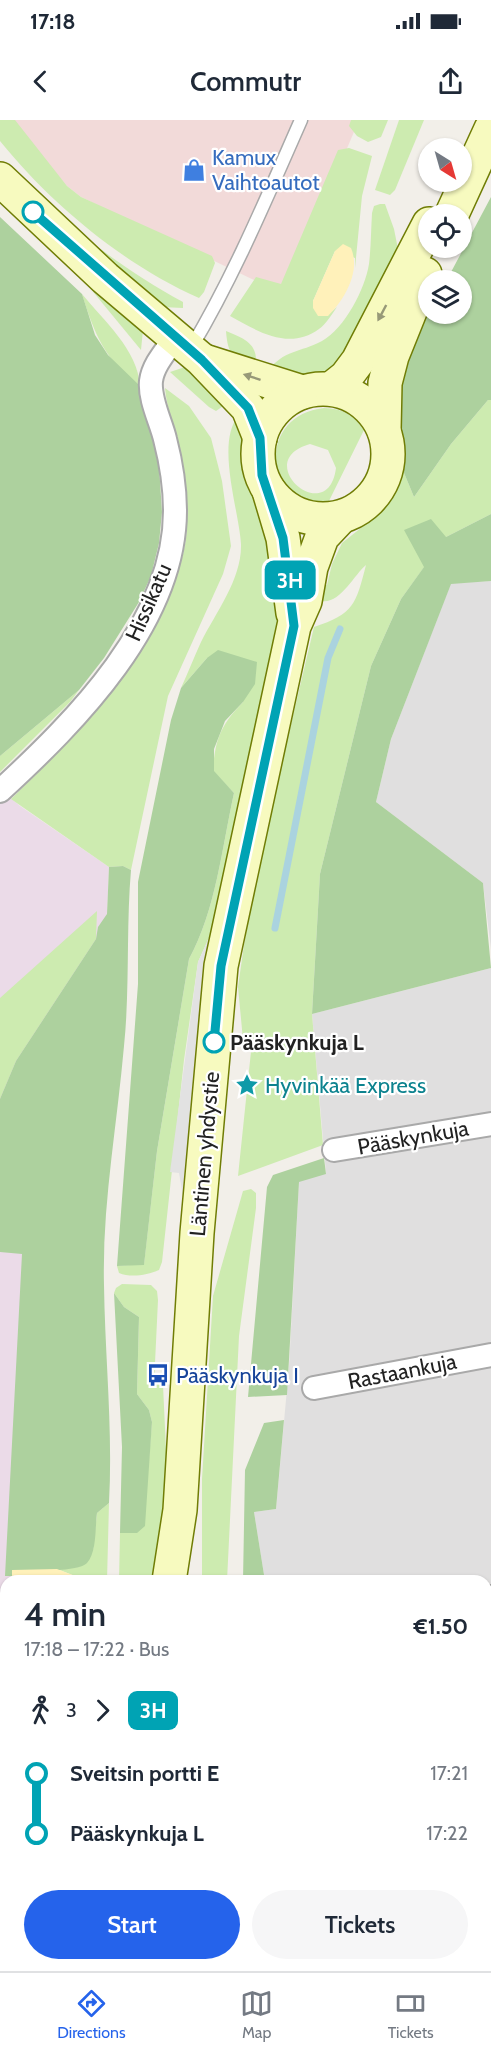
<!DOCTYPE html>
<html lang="en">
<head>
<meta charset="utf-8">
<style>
	body { margin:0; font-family:Cabin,sans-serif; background:#f6f6f7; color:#1f2937; height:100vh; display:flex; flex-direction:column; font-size:22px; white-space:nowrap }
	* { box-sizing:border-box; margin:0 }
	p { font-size:20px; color:#747a83 }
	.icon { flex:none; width:33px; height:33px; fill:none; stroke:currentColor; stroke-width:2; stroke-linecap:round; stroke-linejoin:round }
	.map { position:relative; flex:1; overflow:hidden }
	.details { position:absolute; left:0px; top:1455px; width:492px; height:396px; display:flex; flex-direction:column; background:#fff; border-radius:18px 18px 0 0; box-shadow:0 2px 4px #0004 }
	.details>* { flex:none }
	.badge { padding:0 12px; border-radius:9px; font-size:21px; line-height:39px }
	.needle { width:39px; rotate:143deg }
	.controls { position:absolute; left:418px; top:18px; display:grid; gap:12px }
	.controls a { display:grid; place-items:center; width:54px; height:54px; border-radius:50%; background:#fff; box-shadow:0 2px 4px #0004; font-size:30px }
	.map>.badge { position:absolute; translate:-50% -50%; box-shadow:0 0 0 3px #fff }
	.legs { display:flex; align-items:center; gap:9px; height:66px; padding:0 24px; font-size:20px }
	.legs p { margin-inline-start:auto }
	.head { display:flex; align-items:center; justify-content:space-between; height:102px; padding:0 24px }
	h1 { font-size:33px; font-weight:600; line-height:45px }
	.action { display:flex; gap:12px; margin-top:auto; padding:12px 24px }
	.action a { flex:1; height:69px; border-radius:36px; background:#2563eb; color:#fff; font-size:24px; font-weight:600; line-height:69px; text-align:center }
	.action a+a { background:#f6f6f7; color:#1f2937 }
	ul { padding:0 24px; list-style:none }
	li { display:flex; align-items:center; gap:21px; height:60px; font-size:22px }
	li i { display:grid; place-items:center; width:9px; height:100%; margin:0 8px; background:currentColor }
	li i::after { content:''; width:15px; height:15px; margin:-8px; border:4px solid; border-radius:50%; background:#fff }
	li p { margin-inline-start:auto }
	li:first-child i { background:linear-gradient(#0000 50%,currentColor 0) }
	li:last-child i { background:linear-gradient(currentColor 50%,#0000 0) }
	.status { display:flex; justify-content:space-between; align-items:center; height:42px; padding:0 30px; background:#fff; direction:ltr }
	.status svg { height:16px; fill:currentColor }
	header { display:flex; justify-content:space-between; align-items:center; height:78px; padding:0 24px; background:#fff; font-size:27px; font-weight:600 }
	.menu { display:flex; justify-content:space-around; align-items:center; height:84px; border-top:2px solid #e0e1e3; background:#fff; font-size:16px; color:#747a83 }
	.menu a { display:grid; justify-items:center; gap:3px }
	.menu .active { color:#2563eb }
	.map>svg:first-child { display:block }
</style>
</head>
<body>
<div class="status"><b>17:18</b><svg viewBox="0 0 49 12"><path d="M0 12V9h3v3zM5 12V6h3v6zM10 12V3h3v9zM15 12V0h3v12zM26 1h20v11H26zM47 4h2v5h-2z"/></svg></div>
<header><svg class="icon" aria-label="back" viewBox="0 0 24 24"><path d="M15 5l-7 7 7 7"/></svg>Commutr<svg class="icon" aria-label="share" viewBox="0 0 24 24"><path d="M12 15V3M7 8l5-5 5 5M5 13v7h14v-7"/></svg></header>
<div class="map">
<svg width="491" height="1851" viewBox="0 0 491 1851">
	<rect width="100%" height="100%" fill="#f2efe9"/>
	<g fill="#e0dfdf">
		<polygon points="491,461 491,829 483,763 376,682 391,619 451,463"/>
		<polygon points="491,848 491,1851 246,1851 245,1845 486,1845 486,1461 265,1461 254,1392 276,1389 289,1247 299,1061 326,1053 312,894"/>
	</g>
	<polygon fill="#f2dad9" points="11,0 359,0 285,175 81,77 67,66"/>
	<g fill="#ebdbe8">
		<polygon points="0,669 20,686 109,747 107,794 12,1461 6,1461 6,1550 0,1550"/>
		<polygon points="0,1629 6,1631 6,1845 0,1851"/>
	</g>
	<g fill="#cdebb0" fill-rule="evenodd">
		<path d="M0 0H15L67 66 81 77 212 136 215 143 204 172 199 178C124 145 51 84 0 21Z"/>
		<polygon points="351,0 388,0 381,17 368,22 357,16 349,6"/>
		<polygon points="399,0 424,0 395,70 390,75 375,70"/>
		<path d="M349 28 372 36 362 76 355 148V138L335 131 313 181 328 195 337 187C332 194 326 204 319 209 289 231 257 211 230 196L256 157 281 164 338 30Z"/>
		<path d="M380 84H385L394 109 400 139 374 188 330 254 306 261 267 252C284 229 300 233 322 221 345 208 365 169 369 144 371 127 371 110 372 93L374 86Z"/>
		<path d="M58 95C98 129 137 157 183 182V188L162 187Z"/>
		<polygon points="80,156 143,210 141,230"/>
		<path d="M82 174C104 201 138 230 140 266 105 241 94 213 82 174Z"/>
		<path d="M226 211C245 219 260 224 255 248 233 239 228 236 226 211Z"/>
		<polygon points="185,247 229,282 216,291 209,287 170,252"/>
		<path d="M165 268 189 286 211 318 222 361 231 426 223 454 168 576 131 750 123 746 109 747 11 679C73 619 130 561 166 482 177 457 187 430 187 403 187 380 185 357 181 334 176 312 167 291 165 268Z"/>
		<path d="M488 280H491V394L446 417 401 479 371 546 320 754 312 894 323 1025 238 1056 252 922 243 920 238 867 244 825 263 723 314 507C354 494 356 484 366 445 354 455 340 484 322 481L320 464 327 465 332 444 342 423 381 392 391 379 402 348 414 377 451 324Z"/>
		<path d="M324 288C343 289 353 294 364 310L327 385C265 389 254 296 324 288ZM310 324 328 330 336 348C328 410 249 341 310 324Z"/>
		<path d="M239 295 247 312 249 356 267 401 282 503 216 802 198 842 184 940 162 1142 159 1150C147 1155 131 1158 119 1153L117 1146 144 1144 157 1031 189 839C216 790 222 727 234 673L213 651C215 619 221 605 243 582L207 538 181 568C188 553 194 537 201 522 216 492 242 459 241 424 239 390 215 322 239 295Z"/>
		<polygon points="79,570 70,582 0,652 0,636"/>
		<polygon points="97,791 96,819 16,941 0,979 0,878"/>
		<polygon points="251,1069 256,1073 256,1088 239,1216 227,1461 202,1461 202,1359 213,1176 243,1071"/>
		<polygon points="122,1164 151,1165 157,1171 158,1180 154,1264 163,1265 167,1351 160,1461 119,1461 120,1413 137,1413 148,1350 152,1302 149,1290 137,1274 139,1197 124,1187 114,1173 116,1168"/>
		<polygon points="109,1383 107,1461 88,1461 57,1449 79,1447 93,1430 97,1393"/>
	</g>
	<g fill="#add19e">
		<polygon points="491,77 491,280 488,280 451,324 414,377 402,348 401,264 407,230 429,186 429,194 462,194 462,160 454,160 450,154"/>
		<polygon points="0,97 82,174 95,215 108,235 140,266 159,346 162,392 159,423 151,456 139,482 104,538 79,570 0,636"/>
		<polygon points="491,394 491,461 451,464 391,619 376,682 483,763 491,848 312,894 320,754 371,546 401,479 424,447 404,410 431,399 446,417"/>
		<path d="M218 530 257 542 255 564 243 582 225 601 214 629V651L234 673C222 727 216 790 189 839L157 1031 144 1145 117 1146 138 864V762L171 600 181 568 207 538Z"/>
		<path d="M123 746 131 750C126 808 130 868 124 926 117 1006 102 1085 104 1165 105 1238 113 1309 109 1383L97 1393C95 1407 97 1432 87 1443 78 1453 27 1450 13 1450L12 1456H5L22 1134 0 1132V979L16 941 96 819 98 807 107 794 109 747Z"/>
		<polygon points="324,1038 326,1054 299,1062 287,1275 248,1277 267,1067 273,1055"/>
		<polygon points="114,1173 124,1187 139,1197 137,1274 149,1290 152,1302 145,1406 137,1413 120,1413 122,1327"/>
		<polygon points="284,1300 276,1389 254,1392 265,1461 243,1461 245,1350 264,1303"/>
		<polygon points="6,1658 6,1845 67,1845 67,1851 0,1851 0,1778"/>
	</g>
	<g fill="#fff1ba">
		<path d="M343 124 351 128C361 151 345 179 328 196H318L313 188V181L335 131Z"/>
		<polygon points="57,1449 88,1461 12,1461 12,1450"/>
	</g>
	<polygon fill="#e2e2e2" points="216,802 184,1082 179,1053 170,1052 198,842"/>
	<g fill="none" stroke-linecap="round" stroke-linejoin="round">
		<polyline stroke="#aad3df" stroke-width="7" points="275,808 328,538 340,509"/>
		<g stroke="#a9a9a9" stroke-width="15">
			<g id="lane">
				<path d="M191 228C234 156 267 77 301 0"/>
				<polyline points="0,1574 6,1573"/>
				<polyline points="0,1605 6,1604"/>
			</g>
		</g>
		<g stroke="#a9a9a9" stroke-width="26">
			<g id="street">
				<path d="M0 671C76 601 175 502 175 391 175 367 171 342 165 319 161 302 149 279 151 261 153 245 166 231 175 218"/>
				<polyline points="334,1030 491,1004"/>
				<polyline points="314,1268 491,1235"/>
				<polyline points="486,1478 491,1477"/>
				<polyline points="486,1745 491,1745"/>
			</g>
		</g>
		<g stroke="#707d05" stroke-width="36">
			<g id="secondary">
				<polyline points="0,59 105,158 202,240 248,288 260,318"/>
				<polyline points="452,94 491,9"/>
				<polyline points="204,241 302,272"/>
				<circle cx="323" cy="334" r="65"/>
				<polyline points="331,269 346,257 358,241 429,104"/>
				<polyline points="384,310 385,263 392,236 425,154"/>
				<polyline points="269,371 283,418 293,493"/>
				<polyline points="169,1461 180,1390 197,1113 221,846 294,506 305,481 311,447 322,417 339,399"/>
				<polyline points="162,1851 163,1845"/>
			</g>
		</g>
		<use href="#lane" stroke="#fff" stroke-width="12"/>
		<use href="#street" stroke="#fff" stroke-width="22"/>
		<use href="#secondary" stroke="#f7fabf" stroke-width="33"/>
	</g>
	<defs><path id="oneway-solid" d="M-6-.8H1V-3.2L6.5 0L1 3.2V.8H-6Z" transform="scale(1.5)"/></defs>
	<g fill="#979978">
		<use href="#oneway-solid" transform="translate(382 193) rotate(118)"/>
		<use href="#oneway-solid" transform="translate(252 257) rotate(-162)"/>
	</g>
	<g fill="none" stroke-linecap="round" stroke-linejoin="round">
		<g stroke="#fff" stroke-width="14">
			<polyline id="line-1" points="33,92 202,240 248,288 260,318 262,355 283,418 294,506 221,846 214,922"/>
		</g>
		<use href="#line-1" stroke="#00a3b4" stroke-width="9"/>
	</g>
	<defs>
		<g id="shop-bare" transform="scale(1.8)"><path d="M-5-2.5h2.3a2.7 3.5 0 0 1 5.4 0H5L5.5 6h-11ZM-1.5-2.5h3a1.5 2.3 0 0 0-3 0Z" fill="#3f7fe0" stroke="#fff" stroke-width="2.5" paint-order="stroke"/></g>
		<g id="sight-bare" transform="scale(1.8)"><path d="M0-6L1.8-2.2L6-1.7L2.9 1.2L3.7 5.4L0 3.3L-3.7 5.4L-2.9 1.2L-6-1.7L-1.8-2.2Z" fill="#0f9aa8" stroke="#fff" stroke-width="2.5" paint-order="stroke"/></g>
		<g id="bus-bare" transform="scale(1.8)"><path d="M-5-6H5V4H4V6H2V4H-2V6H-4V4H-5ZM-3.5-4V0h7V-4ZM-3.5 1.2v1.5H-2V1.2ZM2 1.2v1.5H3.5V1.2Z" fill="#1a4fb4" stroke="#fff" stroke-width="2.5" paint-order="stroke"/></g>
	</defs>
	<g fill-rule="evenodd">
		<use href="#shop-bare" x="194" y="50"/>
		<use href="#sight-bare" x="247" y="965"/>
		<use href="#bus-bare" x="158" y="1255"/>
	</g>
	<g fill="#fff" stroke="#00a3b4" stroke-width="3">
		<circle cx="33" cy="92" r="10"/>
		<circle cx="214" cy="922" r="10"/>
	</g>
	<g text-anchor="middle" stroke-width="4.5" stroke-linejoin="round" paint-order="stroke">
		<g font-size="22" fill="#366cbe" stroke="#fff" text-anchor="start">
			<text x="212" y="45">Kamux<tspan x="212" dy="25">Vaihtoautot</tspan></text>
		</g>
		<g font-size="22" fill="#222" stroke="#fff">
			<text transform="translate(148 482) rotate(-66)" y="8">Hissikatu</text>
			<text transform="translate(413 1017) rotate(-10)" y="8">Pääskynkuja</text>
			<text transform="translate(204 1034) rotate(-85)" y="8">Läntinen yhdystie</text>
			<text transform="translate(402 1251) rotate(-11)" y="8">Rastaankuja</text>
		</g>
		<g font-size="22" font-weight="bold" fill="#222" stroke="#fff" text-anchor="start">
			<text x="230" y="930">Pääskynkuja L</text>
		</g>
		<g font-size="22" fill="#0d838f" stroke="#fff" text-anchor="start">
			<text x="265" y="973">Hyvinkää Express</text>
		</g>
		<g font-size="22" fill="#164399" stroke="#fff" text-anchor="start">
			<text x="176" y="1263">Pääskynkuja I</text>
		</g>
	</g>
</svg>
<div class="controls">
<a><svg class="needle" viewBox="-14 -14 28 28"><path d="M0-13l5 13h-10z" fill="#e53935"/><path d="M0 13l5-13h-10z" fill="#747a83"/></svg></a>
<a><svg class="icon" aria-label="locate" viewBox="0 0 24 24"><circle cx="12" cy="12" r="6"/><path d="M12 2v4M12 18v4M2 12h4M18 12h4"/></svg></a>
<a><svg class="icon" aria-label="layers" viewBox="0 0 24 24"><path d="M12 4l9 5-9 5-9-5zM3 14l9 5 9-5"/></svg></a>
</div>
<b class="badge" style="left:290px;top:460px;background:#00a3b4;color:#fff">3H</b>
<section class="details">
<div class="head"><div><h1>4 min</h1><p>17:18 – 17:22 · Bus</p></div><b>€1.50</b></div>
<div class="legs"><svg class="icon" aria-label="walk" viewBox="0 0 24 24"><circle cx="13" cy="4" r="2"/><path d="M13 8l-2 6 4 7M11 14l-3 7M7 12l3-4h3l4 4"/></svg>3<svg class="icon" aria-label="forward" viewBox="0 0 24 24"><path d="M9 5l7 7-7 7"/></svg><b class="badge" style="background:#00a3b4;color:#fff">3H</b></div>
<ul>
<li><i style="color:#00a3b4"></i><b>Sveitsin portti E</b><p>17:21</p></li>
<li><i style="color:#00a3b4"></i><b>Pääskynkuja L</b><p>17:22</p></li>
</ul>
<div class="action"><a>Start</a><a>Tickets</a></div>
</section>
</div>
<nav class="menu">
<a class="active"><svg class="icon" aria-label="directions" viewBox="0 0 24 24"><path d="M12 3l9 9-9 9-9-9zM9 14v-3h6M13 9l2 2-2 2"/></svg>Directions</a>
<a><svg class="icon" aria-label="map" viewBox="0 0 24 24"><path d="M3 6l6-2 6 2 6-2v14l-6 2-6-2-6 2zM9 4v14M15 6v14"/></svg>Map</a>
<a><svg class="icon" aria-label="tickets" viewBox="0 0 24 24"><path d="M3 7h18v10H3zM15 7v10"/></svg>Tickets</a>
</nav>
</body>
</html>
